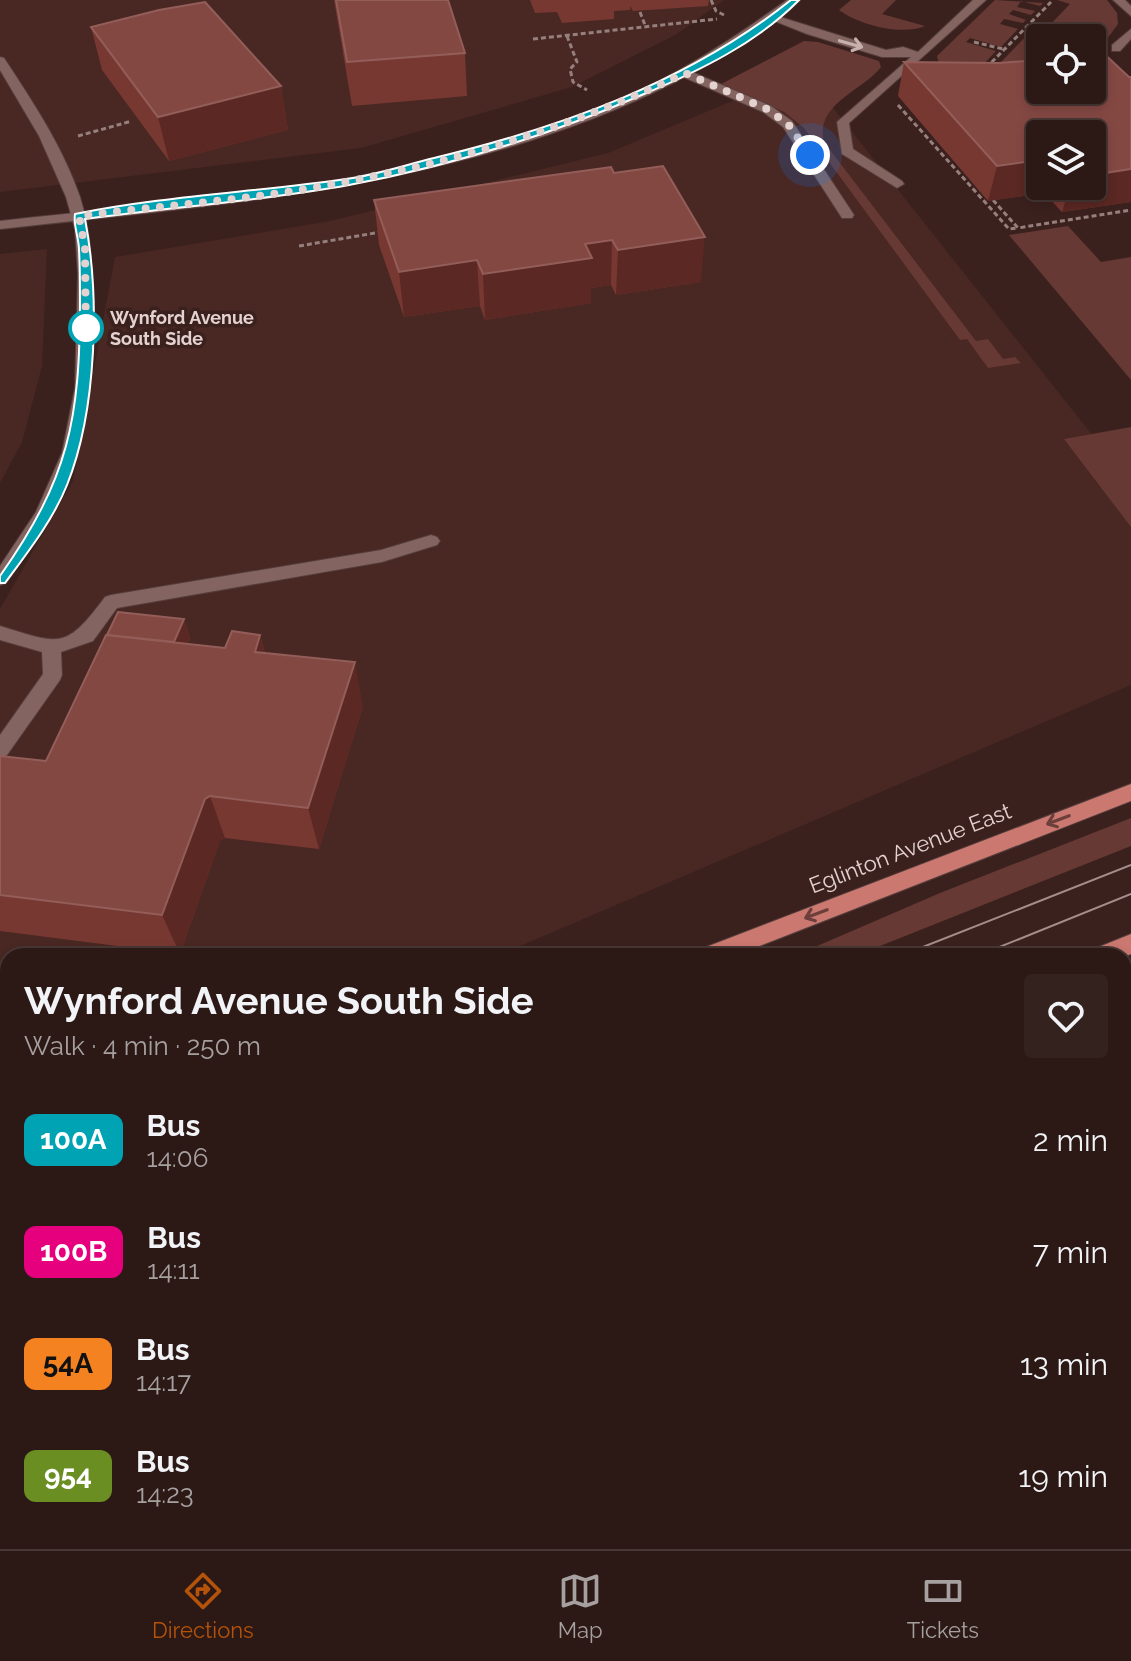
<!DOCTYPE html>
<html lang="en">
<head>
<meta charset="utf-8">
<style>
	body { margin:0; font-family:Raleway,sans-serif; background:#34221f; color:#f1f3f6; height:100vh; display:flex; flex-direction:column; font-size:30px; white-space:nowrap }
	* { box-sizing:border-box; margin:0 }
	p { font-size:26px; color:#a6a0a1 }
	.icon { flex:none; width:44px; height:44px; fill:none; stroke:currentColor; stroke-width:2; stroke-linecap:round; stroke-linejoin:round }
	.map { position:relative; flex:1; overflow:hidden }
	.panel { position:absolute; left:0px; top:948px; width:1132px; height:602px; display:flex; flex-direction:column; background:#2c1916; border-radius:24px 24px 0 0; box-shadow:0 4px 12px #0003,0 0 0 2px #483835 }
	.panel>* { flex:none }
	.badge { padding:0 16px; border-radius:12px; font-size:28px; line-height:52px }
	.tools { position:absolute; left:1026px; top:24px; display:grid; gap:16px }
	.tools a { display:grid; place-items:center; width:80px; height:80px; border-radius:8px; background:#2c1916; box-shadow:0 4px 12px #0003,0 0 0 2px #483835; font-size:40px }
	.you { position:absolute; width:40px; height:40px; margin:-20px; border:6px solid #fff; border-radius:50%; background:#1a73e8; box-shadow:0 0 0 12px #1a73e833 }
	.map>.badge { position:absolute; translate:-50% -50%; box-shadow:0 0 0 4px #fff }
	.round { display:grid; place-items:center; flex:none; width:84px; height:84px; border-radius:8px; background:#34221f }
	.summary { display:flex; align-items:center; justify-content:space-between; height:136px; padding:0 24px }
	h1 { font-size:38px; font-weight:700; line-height:60px }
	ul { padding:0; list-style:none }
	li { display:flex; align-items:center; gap:24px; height:112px; padding:0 24px }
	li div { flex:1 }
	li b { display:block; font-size:30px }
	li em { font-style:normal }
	li .badge { min-width:88px; font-weight:700; text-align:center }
	.tabs { display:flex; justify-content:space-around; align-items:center; height:112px; border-top:2px solid #483835; background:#2c1916; font-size:22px; color:#a6a0a1 }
	.tabs a { display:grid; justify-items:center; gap:4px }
	.tabs .current { color:#b45309 }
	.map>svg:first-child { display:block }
</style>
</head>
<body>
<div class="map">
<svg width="1131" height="1549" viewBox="0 0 1131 1549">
	<rect width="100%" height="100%" fill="#3b211e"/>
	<g fill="#492723">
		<polygon points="0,0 724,0 677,34 572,87 361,148 0,192"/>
		<polygon points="804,71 1131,484 1131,685 497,956 8,956 8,1148 0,1150 0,609 73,481 115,257 330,221 608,153"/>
		<polygon points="47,249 42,366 22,442 0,483 0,254"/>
	</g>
	<g fill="#663934">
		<path d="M851 0H896L882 14 925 26C902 36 859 25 839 10Z"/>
		<polygon points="995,0 1043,3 1040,6 1021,1 1017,7 1035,11 1031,15 1013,10 1009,14 1026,20 1023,23 1004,19 1000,24 1018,29 1001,47 970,38 966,42 996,51 981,67 939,64 937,56"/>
		<polygon points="1057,0 1107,0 1117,13 1118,24 1107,39 1097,45 1092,43 1092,38 1072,38 1034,28 1037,23 1049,26 1070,4"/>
		<polygon points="1030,32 1054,38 1040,38 1040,59 999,64"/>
		<path d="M804 41 818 42 879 61 881 67C864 90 814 104 824 142L976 341 988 339 1003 359 1015 357 1021 363 988 368 967 339 960 340 804 128 784 112 721 84Z"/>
		<polygon points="1068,226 1101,262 1131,257 1131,380 1009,235"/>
		<polygon points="1131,427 1131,527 1064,439"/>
		<polygon points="1131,818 1131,846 855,956 794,956 940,893"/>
	</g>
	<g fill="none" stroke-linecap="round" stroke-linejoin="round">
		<g stroke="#543d3b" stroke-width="2">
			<g id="service">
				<polygon points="973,0 986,0 849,123 853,149 902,181 904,184 897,188 842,154 837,122 911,57 882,57 807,34 767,18 777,16 886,50 903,47 918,52"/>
				<polygon points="1113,0 1125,0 1131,6 1131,16"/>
				<polygon points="1131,29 1131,39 1120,51 1112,51 1112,45"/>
				<polygon points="685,69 771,106 792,121 854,215 852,218 842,218 783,127 763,112 681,76 681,70"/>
				<path d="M431 535 437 537 440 541 437 545 382 562 117 608 93 641 61 652 62 675 60 680 7 755 0 758V735L43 674 42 652 0 640V626C60 644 65 651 105 597L111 595 381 550Z"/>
			</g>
		</g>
		<g stroke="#543d3b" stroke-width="2">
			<g id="minor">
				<path d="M0 57 4 58C33 102 63 147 80 197 92 235 92 272 92 312 92 432 76 485 6 583L0 585V566L36 512 62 453 75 388 78 274 75 229 66 197 39 136 0 70Z"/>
				<polygon points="1131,1046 1131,1068 1124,1071 1124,1049"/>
				<polygon points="273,1542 304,1542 301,1549 270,1549"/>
			</g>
		</g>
		<g stroke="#543d3b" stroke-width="2">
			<path id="tertiary" d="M787 0H800C768 32 713 63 673 83 466 187 227 204 0 229V221C200 199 430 184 616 102 679 74 731 40 787 0Z"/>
		</g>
		<g stroke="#543d3b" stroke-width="2">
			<g id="primary">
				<polygon points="1131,784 1131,801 734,956 698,956 701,949"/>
				<polygon points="1131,934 1131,954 1124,957 1091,956 1094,949"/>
				<polygon points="8,1215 8,1241 0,1244 0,1218"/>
				<polygon points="8,1387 8,1415 0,1419 0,1391"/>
			</g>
		</g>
		<g stroke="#95807d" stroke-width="3" stroke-dasharray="5 3" stroke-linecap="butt">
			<polyline points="711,0 716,11 726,16"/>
			<polyline points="640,12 645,25"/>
			<polyline points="1027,28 1065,38"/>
			<polyline points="567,36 577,62 570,69 573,82 587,90"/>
			<polyline points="533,39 717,19"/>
			<polyline points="974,42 1003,49"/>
			<polyline points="986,68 1051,2"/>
			<polyline points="898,105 1009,229 1018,228"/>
			<polyline points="78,136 132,121"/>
			<polyline points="993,200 1018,228 1131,210"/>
			<polyline points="299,246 381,232"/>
		</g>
		<use href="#service" fill="#836460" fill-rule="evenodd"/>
		<use href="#minor" fill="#836460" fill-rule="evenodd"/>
		<use href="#tertiary" fill="#836460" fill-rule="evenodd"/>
		<use href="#primary" fill="#ca7870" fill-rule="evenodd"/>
		<g stroke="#a38e8b" stroke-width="2">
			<polyline points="900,956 1131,865"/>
			<polyline points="977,956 1131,894"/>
		</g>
	</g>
	<g fill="#783832" fill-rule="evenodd">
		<polygon points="334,0 448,0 465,53 467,96 352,106"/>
		<polygon points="530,0 709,0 708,6 633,11 630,6 630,10 614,11 614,19 562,23 557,12 535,13"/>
		<polygon points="91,27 281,86 288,130 169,161 102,70"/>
		<path d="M904 62 1131 77V202L1062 212 1044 193 988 201 898 96ZM1040 134 1092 186H1040Z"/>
		<polygon points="614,173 701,282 616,295 611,285 591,288 591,303 485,320 480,306 404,317 379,245 374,200"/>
		<polygon points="184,619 190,638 188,644 225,648 260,635 265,653 363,706 319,849 225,838 220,841 180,954 0,931 0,756 46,761"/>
		<polygon points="686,1542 795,1542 800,1549 690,1549"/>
		<polygon points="824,1542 951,1542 942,1549 829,1549"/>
	</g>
	<g fill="#5b2823">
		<polygon points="281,86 288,130 169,161 158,117"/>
		<polygon points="1040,160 1040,186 1046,186 1044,193 988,201 997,166"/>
		<polygon points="1131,169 1131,202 1062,212 1070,186 1092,186 1092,175"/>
		<polygon points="705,237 701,282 616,295 618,250"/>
		<polygon points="612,240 611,285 591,288 591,303 485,320 483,274 585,244"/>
		<polygon points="477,260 480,306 404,317 399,272"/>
		<polygon points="184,619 190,638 178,667 172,648"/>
		<polygon points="260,635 271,678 255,652"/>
		<polygon points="355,662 363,706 319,849 308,808"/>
		<polygon points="210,796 225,838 220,841 180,954 162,915 205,799"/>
	</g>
	<g fill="#844843" stroke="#935e59" stroke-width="2">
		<polygon points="336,0 448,0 465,53 347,62"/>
		<polygon points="205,2 281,86 158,117 91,27 159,10"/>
		<polygon points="1100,50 1129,77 1131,77 1131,169 1092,175 1092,134 1040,134 1040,160 997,166 904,62 999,63 1040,60 1040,90 1092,90 1092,51"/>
		<polygon points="663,166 705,237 618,250 612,240 585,244 592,258 483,274 477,260 399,272 374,200 611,167 614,173"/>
		<polygon points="118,612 184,619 174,642 107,635"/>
		<polygon points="232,631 260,635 255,652 355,662 308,808 210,796 205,799 162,915 0,895 0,756 46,761 106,635 225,648"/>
		<polygon points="1131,1213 1131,1423 1124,1426 1124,1217"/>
		<polygon points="621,1542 672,1542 676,1549 613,1549"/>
		<polygon points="693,1542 795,1542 800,1549 697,1549"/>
		<polygon points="835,1542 951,1542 942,1549 840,1549"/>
	</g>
	<defs><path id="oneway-shaft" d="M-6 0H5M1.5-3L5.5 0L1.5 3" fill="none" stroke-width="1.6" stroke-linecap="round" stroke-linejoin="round" transform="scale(2)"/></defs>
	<use stroke="#c7b1ae" href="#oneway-shaft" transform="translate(851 44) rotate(16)"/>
	<g stroke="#6d3f3b">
		<use href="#oneway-shaft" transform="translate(1058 820) rotate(159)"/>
		<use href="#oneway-shaft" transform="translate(816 914) rotate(159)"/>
	</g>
	<path fill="#00a3b4" stroke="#fff" stroke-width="2" d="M791 0H799C757 43 699 71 644 94 550 135 450 166 349 185 262 201 172 207 85 219 100 297 97 410 67 485 53 520 28 552 5 583H0V576C69 478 80 420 80 300 80 283 80 266 79 250 79 238 73 225 75 214 164 196 256 192 346 179 376 175 405 165 434 158 562 127 688 82 791 0Z"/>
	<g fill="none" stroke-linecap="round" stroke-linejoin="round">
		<path stroke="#e4d2d0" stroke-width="8" stroke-dasharray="0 14.4" d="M86 328V339L85 248 79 216C169 205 261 199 350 181 466 159 579 124 685 73L767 109 788 124 810 155"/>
	</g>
	<circle fill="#fff" stroke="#00a3b4" stroke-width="4" cx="86" cy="328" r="16"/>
	<g text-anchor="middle" stroke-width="7" stroke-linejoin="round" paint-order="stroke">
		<g font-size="18" font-weight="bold" fill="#e4d2d0" stroke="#3b211e" text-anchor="start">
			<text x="110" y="324">Wynford Avenue<tspan x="110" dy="21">South Side</tspan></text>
		</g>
		<g font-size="22" fill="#e4d2d0" stroke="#3b211e">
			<text transform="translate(910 848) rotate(-21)" y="8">Eglinton Avenue East</text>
		</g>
	</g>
</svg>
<div class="tools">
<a><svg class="icon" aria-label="locate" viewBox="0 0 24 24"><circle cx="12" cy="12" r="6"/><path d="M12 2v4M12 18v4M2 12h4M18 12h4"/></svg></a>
<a><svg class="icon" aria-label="layers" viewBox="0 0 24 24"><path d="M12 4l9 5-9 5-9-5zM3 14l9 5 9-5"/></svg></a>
</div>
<div class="you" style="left:810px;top:155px"></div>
<section class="panel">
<div class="summary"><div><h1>Wynford Avenue South Side</h1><p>Walk · 4 min · 250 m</p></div><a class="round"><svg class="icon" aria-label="heart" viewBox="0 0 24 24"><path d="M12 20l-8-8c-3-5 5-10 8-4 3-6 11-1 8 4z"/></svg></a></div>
<ul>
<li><span class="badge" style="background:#00a3b4;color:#fff">100A</span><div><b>Bus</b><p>14:06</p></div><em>2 min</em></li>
<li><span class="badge" style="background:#e6007e;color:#fff">100B</span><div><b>Bus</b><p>14:11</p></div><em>7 min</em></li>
<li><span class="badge" style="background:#f58220;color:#111">54A</span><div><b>Bus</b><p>14:17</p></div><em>13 min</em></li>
<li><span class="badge" style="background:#6b8e23;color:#fff">954</span><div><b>Bus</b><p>14:23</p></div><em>19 min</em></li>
</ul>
</section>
</div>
<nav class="tabs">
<a class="current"><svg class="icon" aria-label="directions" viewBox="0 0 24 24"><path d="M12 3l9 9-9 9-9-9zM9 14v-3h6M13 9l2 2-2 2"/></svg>Directions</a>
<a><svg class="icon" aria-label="map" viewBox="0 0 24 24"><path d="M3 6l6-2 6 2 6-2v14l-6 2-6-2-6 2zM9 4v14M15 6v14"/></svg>Map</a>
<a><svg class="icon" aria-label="tickets" viewBox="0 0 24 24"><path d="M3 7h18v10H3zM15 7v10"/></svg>Tickets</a>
</nav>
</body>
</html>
